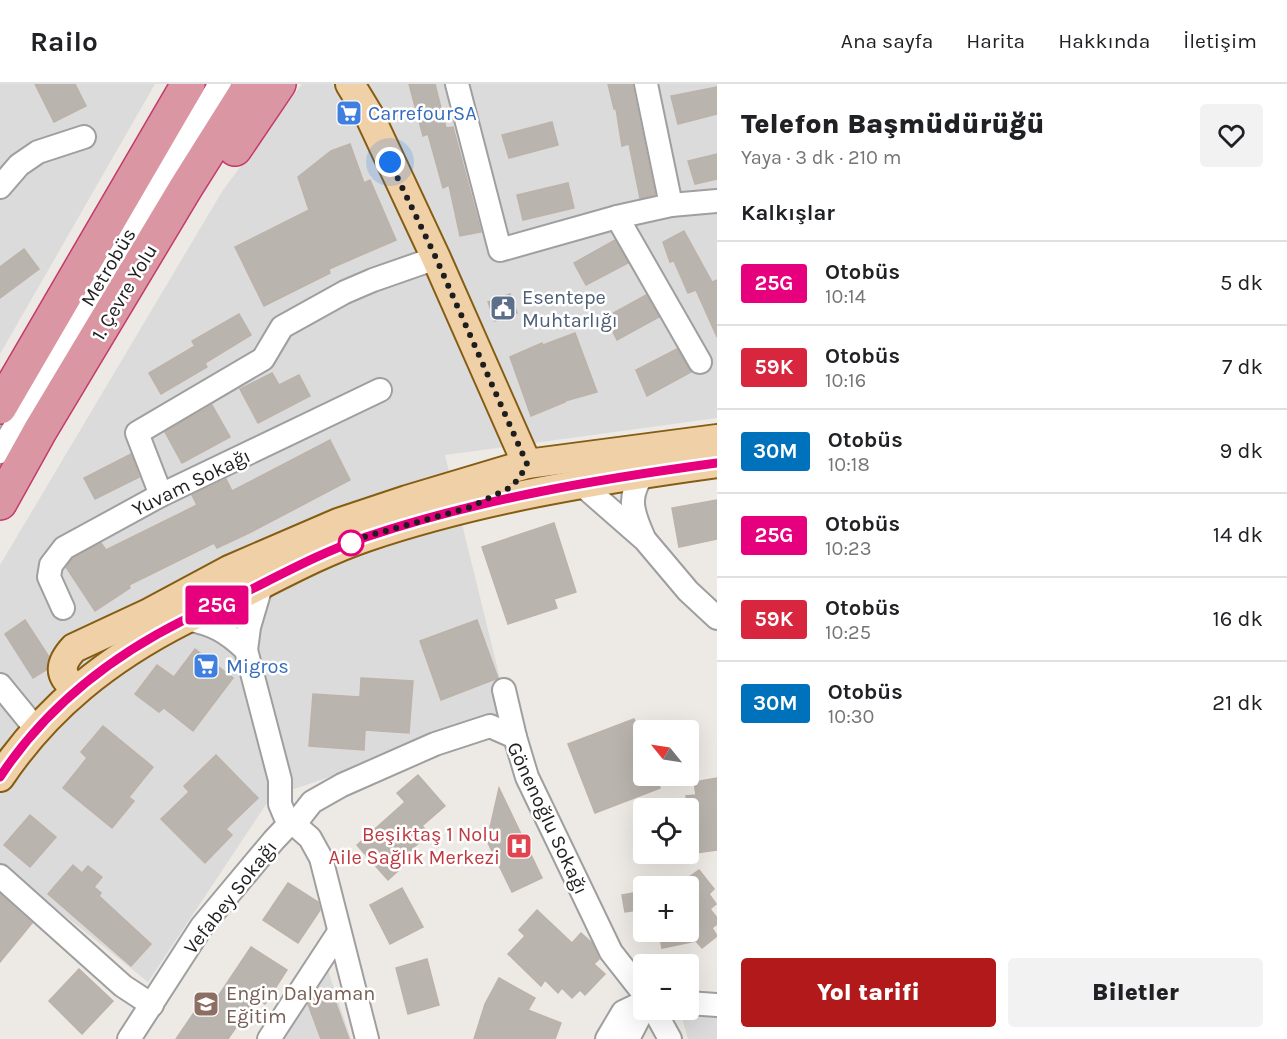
<!DOCTYPE html>
<html lang="tr">
<head>
<meta charset="utf-8">
<style>
	body { margin:0; font-family:Karla,sans-serif; background:#f2f2f2; color:#202124; height:100vh; display:flex; flex-direction:column; font-size:22px; white-space:nowrap }
	* { box-sizing:border-box; margin:0 }
	p { font-size:20px; color:#757577 }
	.icon { flex:none; width:33px; height:33px; fill:none; stroke:currentColor; stroke-width:2; stroke-linecap:round; stroke-linejoin:round }
	.map { position:relative; flex:1; overflow:hidden }
	.panel { display:flex; flex-direction:column; background:#fff; width:570px }
	.panel>* { flex:none }
	.badge { padding:0 12px; border-radius:4px; font-size:21px; line-height:39px }
	.needle { width:39px; rotate:300deg }
	.controls { position:absolute; left:633px; top:636px; display:grid; gap:12px }
	.controls a { display:grid; place-items:center; width:66px; height:66px; border-radius:6px; background:#fff; box-shadow:0 6px 24px #0002; font-size:30px }
	.you { position:absolute; width:30px; height:30px; margin:-15px; border:4px solid #fff; border-radius:50%; background:#1a73e8; box-shadow:0 0 0 9px #1a73e833 }
	.map>.badge { position:absolute; translate:-50% -50%; box-shadow:0 0 0 3px #fff }
	h2 { padding:0 24px; font-size:22px; line-height:54px }
	.round { display:grid; place-items:center; flex:none; width:63px; height:63px; border-radius:6px; background:#f2f2f2 }
	.overview { display:flex; align-items:center; justify-content:space-between; height:102px; padding:0 24px }
	h1 { font-size:28px; font-weight:800; line-height:45px }
	.action { display:flex; gap:12px; margin-top:auto; padding:12px 24px }
	.action a { flex:1; height:69px; border-radius:6px; background:#b2191b; color:#fff; font-size:24px; font-weight:800; line-height:69px; text-align:center }
	.action a+a { background:#f2f2f2; color:#202124 }
	ul { padding:0; list-style:none }
	li { display:flex; align-items:center; gap:18px; height:84px; padding:0 24px; border-top:2px solid #e0e0e0 }
	li div { flex:1 }
	li b { display:block; font-size:22px }
	li em { font-style:normal }
	li .badge { min-width:66px; font-weight:700; text-align:center }
	header { display:flex; align-items:center; gap:36px; box-sizing:border-box; height:84px; padding:0 30px; background:#fff; border-bottom:2px solid #e0e0e0 }
	header strong { font-size:28px }
	nav { display:flex; gap:33px; margin-inline-start:auto; font-size:21px }
	main { display:flex; flex:1; min-height:0 }
	.map>svg:first-child { display:block }
</style>
</head>
<body>
<header>
<strong>Railo</strong>
<nav><a>Ana sayfa</a><a>Harita</a><a>Hakkında</a><a>İletişim</a></nav>
</header>
<main>
<div class="map">
<svg width="717" height="955" viewBox="0 0 717 955">
	<rect width="100%" height="100%" fill="#edeae5"/>
	<g fill="#dcdbdb">
		<polygon points="0,0 155,0 0,270"/>
		<polygon points="302,0 717,0 717,334 445,371 509,631 271,713 148,898 0,780 0,481 223,106"/>
		<polygon points="322,868 351,955 264,955"/>
		<polygon points="680,927 717,928 717,955 688,955"/>
	</g>
	<g fill="#bab4ae" stroke="#bdb2a9" stroke-width="1.5">
		<polygon points="35,0 75,0 86,22 54,38"/>
		<polygon points="409,0 435,0 446,44 453,43 481,148 460,152 449,101 443,104 428,50 423,52"/>
		<polygon points="608,0 632,0 655,111 640,114 629,60 622,62 616,25 614,25"/>
		<polygon points="717,3 717,30 678,40 671,12"/>
		<polygon points="552,38 558,61 509,74 502,51"/>
		<polygon points="350,60 364,99 370,96 396,156 329,185 330,189 264,222 235,163 309,126 298,93 331,67"/>
		<polygon points="717,70 717,95 695,100 688,77"/>
		<polygon points="568,99 574,124 523,136 517,111"/>
		<polygon points="684,147 712,198 717,196 717,253 696,206 688,209 674,177 670,178 663,158"/>
		<polygon points="615,156 628,179 586,201 574,179"/>
		<polygon points="24,165 39,185 0,214 0,183"/>
		<polygon points="510,210 517,229 495,237 488,218"/>
		<polygon points="646,211 659,233 617,256 606,233"/>
		<polygon points="239,230 251,251 205,279 207,283 161,310 149,289 195,262 192,257"/>
		<polygon points="575,249 597,308 565,317 565,318 531,332 510,273 542,259 543,261"/>
		<polygon points="677,265 691,288 647,312 636,286"/>
		<polygon points="272,289 279,301 299,291 310,312 258,339 240,305"/>
		<polygon points="212,321 230,353 182,379 165,348"/>
		<polygon points="330,356 350,396 251,448 217,464 214,459 129,501 130,504 95,527 66,483 73,474 101,459 106,466 197,421 192,411 226,395 232,407"/>
		<polygon points="131,370 139,393 95,415 84,394"/>
		<polygon points="717,416 717,455 679,463 672,424"/>
		<polygon points="554,439 576,508 554,515 557,524 508,540 482,463"/>
		<polygon points="25,536 49,573 46,586 33,594 5,550"/>
		<polygon points="477,536 498,594 441,616 420,557"/>
		<polygon points="195,565 233,594 193,647 164,624 159,628 135,610 157,581 174,593"/>
		<polygon points="361,594 413,597 409,649 365,646 364,666 309,662 313,610 360,613"/>
		<polygon points="634,635 644,661 644,692 655,692 660,704 595,729 568,660"/>
		<polygon points="103,642 153,683 129,713 134,717 112,744 63,704 87,674 81,668"/>
		<polygon points="216,671 258,714 226,745 232,751 205,779 161,735 189,708 184,702"/>
		<polygon points="418,691 445,722 422,742 429,749 406,771 411,775 388,796 357,761 405,718 397,709"/>
		<polygon points="717,694 717,766 696,769 692,733 690,734 686,712 696,711 694,698"/>
		<polygon points="499,704 542,794 512,808 487,757"/>
		<polygon points="30,731 56,753 30,783 4,761"/>
		<polygon points="73,781 82,789 88,782 102,793 94,803 101,809 99,812 151,860 131,882 48,810"/>
		<polygon points="699,786 714,805 709,810 716,820 710,825 717,834 717,840 712,844 717,852 702,864 696,857 662,864 659,848 688,848 688,794"/>
		<polygon points="288,799 318,818 320,826 298,859 263,836"/>
		<polygon points="402,804 423,843 390,860 370,821"/>
		<polygon points="644,807 644,825 625,828 622,811"/>
		<polygon points="0,810 32,839 0,878"/>
		<polygon points="537,826 572,859 581,849 592,859 599,875 594,880 605,890 585,911 580,906 572,914 562,904 558,909 545,896 541,902 508,870 525,852 519,846"/>
		<polygon points="251,863 287,886 265,920 256,914 228,955 176,955 206,911 215,917"/>
		<polygon points="427,875 439,921 408,930 396,884"/>
		<polygon points="79,885 113,917 82,950 49,917"/>
		<polygon points="499,894 535,914 528,926 561,939 555,955 474,955 485,920"/>
		<polygon points="331,906 349,955 321,955 308,920 313,912"/>
	</g>
	<g fill="none" stroke-linecap="round" stroke-linejoin="round">
		<g stroke="#9f9f9f" stroke-width="26">
			<g id="minor">
				<polyline points="457,0 500,166 617,133 671,121 717,117"/>
				<polyline points="646,0 671,121"/>
				<polyline points="0,103 19,81 38,68 84,53"/>
				<polyline points="617,133 700,278"/>
				<polyline points="0,368 128,149 220,0"/>
				<polyline points="581,400 645,456 688,507 717,534"/>
				<polyline points="161,411 137,349 263,275 282,243 345,208 373,196 436,174"/>
				<path d="M643 452C632 427 627 412 644 389"/>
				<polyline points="262,499 249,543 246,566 280,696 280,720 285,732 310,754 321,774 367,955"/>
				<polyline points="63,524 49,493 51,481 64,464 161,411 380,306"/>
				<path d="M186 535C213 540 226 547 246 566"/>
				<polyline points="0,601 36,645"/>
				<polyline points="504,606 515,653"/>
				<polyline points="0,792 123,902 152,921"/>
				<polyline points="688,919 717,921"/>
				<polyline points="654,926 670,955"/>
				<polyline points="129,955 202,842 274,756 292,737 301,732 312,718 342,701 435,660 490,642 515,653 527,693 611,868 644,910"/>
				<polyline points="269,955 339,848"/>
				<polyline points="607,955 623,928 644,918"/>
				<polyline points="628,955 644,924"/>
			</g>
		</g>
		<g stroke="#855d12" stroke-width="32">
			<g id="major">
				<polyline points="350,0 370,33 436,174 527,380"/>
				<path d="M77 605C58 592 59 580 74 564L147 530 229 486 338 439 407 416 527 380 717 355"/>
				<path d="M0 693C47 623 109 574 184 536 199 528 215 523 230 516 275 494 319 469 366 453 478 415 600 395 717 379"/>
			</g>
		</g>
		<g stroke="#c33a6b" stroke-width="36">
			<g id="highway">
				<polyline points="235,65 279,0"/>
				<polyline points="0,323 188,0"/>
				<polyline points="0,419 40,347 185,105 251,0"/>
			</g>
		</g>
		<use href="#minor" stroke="#fff" stroke-width="22"/>
		<use href="#major" stroke="#f0d0a7" stroke-width="28"/>
		<use href="#highway" stroke="#db96a4" stroke-width="33"/>
	</g>
	<g fill="none" stroke-linecap="round" stroke-linejoin="round">
		<g stroke="#fff" stroke-width="14">
			<path id="line" d="M0 693C46 623 110 573 184 536 199 528 215 523 230 516 275 494 319 469 366 453 479 415 599 395 717 379"/>
		</g>
		<use href="#line" stroke="#e6007e" stroke-width="9"/>
		<polyline stroke="#1e1e1e" stroke-width="6" stroke-dasharray="0 10.8" points="351,459 343,462 364,453 471,423 511,403 520,393 527,380 436,174 390,78"/>
	</g>
	<defs>
		<g id="supermarket-square" transform="scale(1.35)"><rect x="-9" y="-9" width="18" height="18" rx="4" fill="#3f7fe0" stroke="#fff"/><path d="M-6-5.5h2.5l.6 2H6L4.5 2H-2.5L-4.4-4H-6ZM-1.5 3.2a1.3 1.3 0 1 0 .1 0ZM3 3.2a1.3 1.3 0 1 0 .1 0Z" fill="#fff"/></g>
		<g id="civic-square" transform="scale(1.35)"><rect x="-9" y="-9" width="18" height="18" rx="4" fill="#5c6f8a" stroke="#fff"/><path d="M-.6-6.5H3V-4.5H.6V-3L4-1V1h2V6H-6V1h2V-1L-.6-3ZM-1.2 2.5V6h2.4V2.5Z" fill="#fff"/></g>
		<g id="hospital-square" transform="scale(1.35)"><rect x="-9" y="-9" width="18" height="18" rx="4" fill="#e0444e" stroke="#fff"/><path d="M-5-5h3v3.5h4V-5h3V5h-3V1.5h-4V5h-3Z" fill="#fff"/></g>
		<g id="school-square" transform="scale(1.35)"><rect x="-9" y="-9" width="18" height="18" rx="4" fill="#8d6e63" stroke="#fff"/><path d="M0-5L7-2L0 1L-7-2ZM-4 1L0 2.5L4 1V4Q0 6-4 4Z" fill="#fff"/></g>
	</defs>
	<g fill-rule="evenodd">
		<use href="#supermarket-square" x="349" y="29"/>
		<use href="#civic-square" x="503" y="224"/>
		<use href="#supermarket-square" x="206" y="582"/>
		<use href="#hospital-square" x="519" y="762"/>
		<use href="#school-square" x="206" y="920"/>
	</g>
	<circle fill="#fff" stroke="#e6007e" stroke-width="3" cx="351" cy="459" r="12"/>
	<g text-anchor="middle" stroke-width="5" stroke-linejoin="round" paint-order="stroke">
		<g font-size="20" fill="#366cbe" stroke="#fff" text-anchor="start">
			<text x="368" y="36">CarrefourSA</text>
			<text x="226" y="589">Migros</text>
		</g>
		<g font-size="20" fill="#1e1e1e" stroke="#fff">
			<text transform="translate(108 183) rotate(-59)" y="7">Metrobüs</text>
			<text transform="translate(124 208) rotate(-59)" y="7">1. Çevre Yolu</text>
			<text transform="translate(191 398) rotate(-26)" y="7">Yuvam Sokağı</text>
			<text transform="translate(548 734) rotate(65)" y="7">Gönenoğlu Sokağı</text>
			<text transform="translate(230 813) rotate(-52)" y="7">Vefabey Sokağı</text>
		</g>
		<g font-size="20" fill="#4e5e75" stroke="#fff" text-anchor="start">
			<text x="522" y="220">Esentepe<tspan x="522" dy="23">Muhtarlığı</tspan></text>
		</g>
		<g font-size="20" fill="#be3a42" stroke="#fff" text-anchor="end">
			<text x="500" y="757">Beşiktaş 1 Nolu<tspan x="500" dy="23">Aile Sağlık Merkezi</tspan></text>
		</g>
		<g font-size="20" fill="#785e54" stroke="#fff" text-anchor="start">
			<text x="226" y="916">Engin Dalyaman<tspan x="226" dy="23">Eğitim</tspan></text>
		</g>
	</g>
</svg>
<div class="controls">
<a><svg class="needle" viewBox="-14 -14 28 28"><path d="M0-13l5 13h-10z" fill="#e53935"/><path d="M0 13l5-13h-10z" fill="#757577"/></svg></a>
<a><svg class="icon" aria-label="locate" viewBox="0 0 24 24"><circle cx="12" cy="12" r="6"/><path d="M12 2v4M12 18v4M2 12h4M18 12h4"/></svg></a>
<a>+</a>
<a>−</a>
</div>
<div class="you" style="left:390px;top:78px"></div>
<b class="badge" style="left:217px;top:521px;background:#e6007e;color:#fff">25G</b>
</div>
<section class="panel">
<div class="overview"><div><h1>Telefon Başmüdürüğü</h1><p>Yaya · 3 dk · 210 m</p></div><a class="round"><svg class="icon" aria-label="heart" viewBox="0 0 24 24"><path d="M12 20l-8-8c-3-5 5-10 8-4 3-6 11-1 8 4z"/></svg></a></div>
<h2>Kalkışlar</h2>
<ul>
<li><span class="badge" style="background:#e6007e;color:#fff">25G</span><div><b>Otobüs</b><p>10:14</p></div><em>5 dk</em></li>
<li><span class="badge" style="background:#d7263d;color:#fff">59K</span><div><b>Otobüs</b><p>10:16</p></div><em>7 dk</em></li>
<li><span class="badge" style="background:#0072bc;color:#fff">30M</span><div><b>Otobüs</b><p>10:18</p></div><em>9 dk</em></li>
<li><span class="badge" style="background:#e6007e;color:#fff">25G</span><div><b>Otobüs</b><p>10:23</p></div><em>14 dk</em></li>
<li><span class="badge" style="background:#d7263d;color:#fff">59K</span><div><b>Otobüs</b><p>10:25</p></div><em>16 dk</em></li>
<li><span class="badge" style="background:#0072bc;color:#fff">30M</span><div><b>Otobüs</b><p>10:30</p></div><em>21 dk</em></li>
</ul>
<div class="action"><a>Yol tarifi</a><a>Biletler</a></div>
</section>
</main>
</body>
</html>
